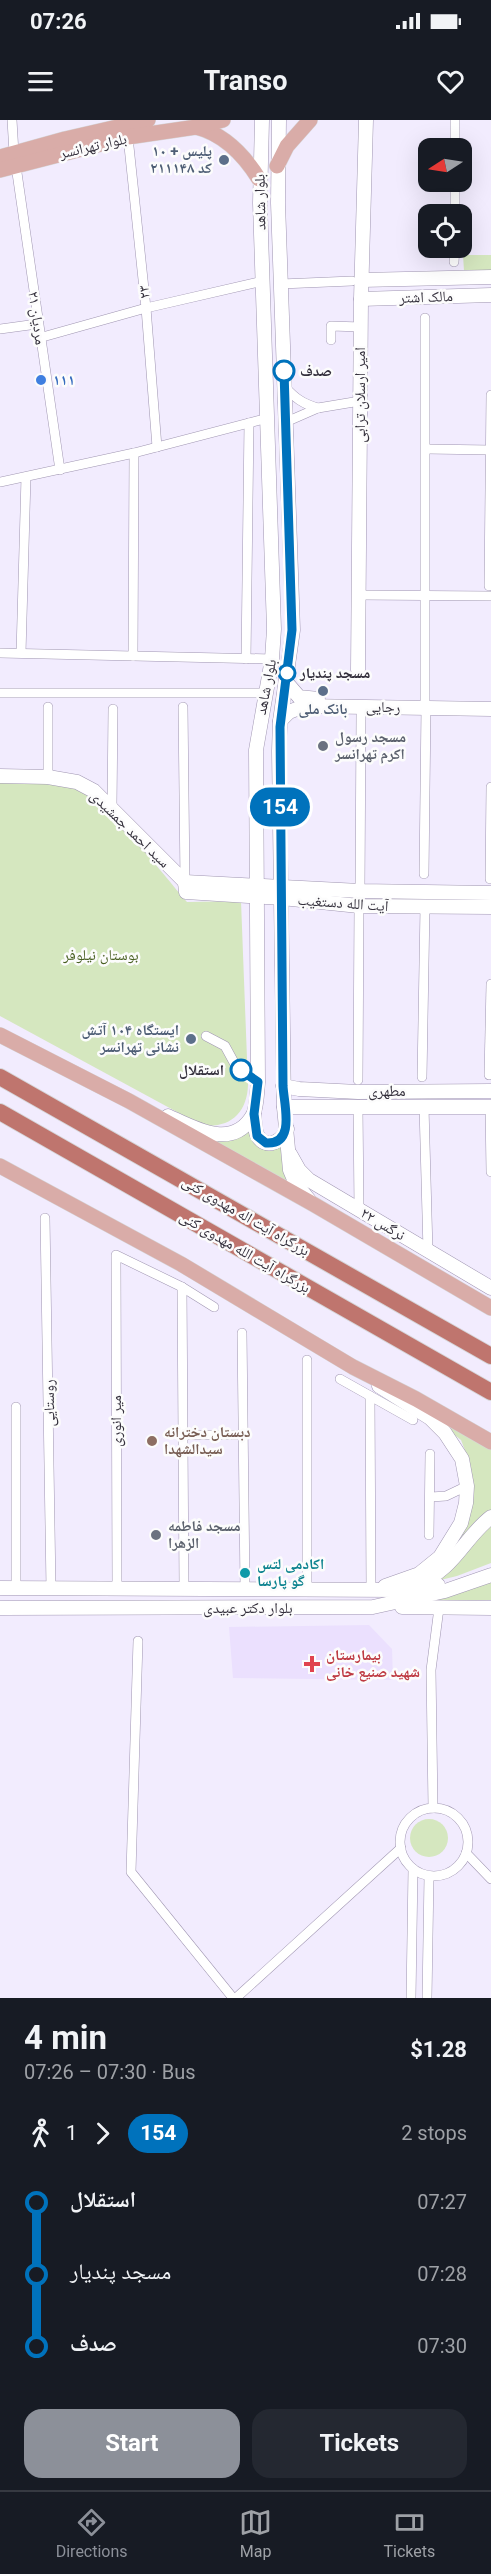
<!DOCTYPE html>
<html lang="en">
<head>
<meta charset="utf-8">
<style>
	body { margin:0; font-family:Roboto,"Noto Naskh Arabic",sans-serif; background:#242831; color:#f1f3f6; height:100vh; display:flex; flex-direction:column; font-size:22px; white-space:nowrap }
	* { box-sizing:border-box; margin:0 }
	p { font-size:20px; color:#9ea1a6 }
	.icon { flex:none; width:33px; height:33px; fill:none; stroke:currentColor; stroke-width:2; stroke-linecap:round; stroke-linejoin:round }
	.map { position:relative; height:1878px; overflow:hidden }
	.details { display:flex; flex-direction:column; background:#171b24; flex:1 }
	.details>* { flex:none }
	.badge { padding:0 12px; border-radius:20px; font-size:21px; line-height:39px }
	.needle { width:39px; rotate:258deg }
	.tools { position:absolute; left:418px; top:18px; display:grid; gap:12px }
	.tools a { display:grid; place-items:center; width:54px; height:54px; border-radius:12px; background:#171b24; box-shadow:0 6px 24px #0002; font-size:30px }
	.map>.badge { position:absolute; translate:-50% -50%; box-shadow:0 0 0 3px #fff }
	.legs { display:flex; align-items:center; gap:9px; height:66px; padding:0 24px; font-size:20px }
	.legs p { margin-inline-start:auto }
	.head { display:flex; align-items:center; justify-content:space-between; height:102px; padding:0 24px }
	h1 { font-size:33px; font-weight:700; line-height:45px }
	.action { display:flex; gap:12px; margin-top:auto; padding:12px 24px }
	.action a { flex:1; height:69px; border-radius:18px; background:#8c9099; color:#fff; font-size:24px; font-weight:700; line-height:69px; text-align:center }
	.action a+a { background:#242831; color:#f1f3f6 }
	ul { padding:0 24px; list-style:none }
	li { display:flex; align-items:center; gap:21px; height:72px; font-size:22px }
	li i { display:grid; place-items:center; width:9px; height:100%; margin:0 8px; background:currentColor }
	li i::after { content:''; width:15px; height:15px; margin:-8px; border:4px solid; border-radius:50%; background:#171b24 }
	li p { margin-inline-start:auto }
	li:first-child i { background:linear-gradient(#0000 50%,currentColor 0) }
	li:last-child i { background:linear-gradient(currentColor 50%,#0000 0) }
	.status { display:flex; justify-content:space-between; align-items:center; height:42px; padding:0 30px; background:#171b24; direction:ltr }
	.status svg { height:16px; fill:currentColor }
	header { display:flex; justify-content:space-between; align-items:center; height:78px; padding:0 24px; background:#171b24; font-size:27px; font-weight:700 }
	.tabs { display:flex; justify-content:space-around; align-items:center; height:84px; border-top:2px solid #363941; background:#171b24; font-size:16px; color:#9ea1a6 }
	.tabs a { display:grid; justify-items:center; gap:3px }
	.tabs .current { color:#8c9099 }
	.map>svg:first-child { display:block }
</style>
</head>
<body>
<div class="status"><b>07:26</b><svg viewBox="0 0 49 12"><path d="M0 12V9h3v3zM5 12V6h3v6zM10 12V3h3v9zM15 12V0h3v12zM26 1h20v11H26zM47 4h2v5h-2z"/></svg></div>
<header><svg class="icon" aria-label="menu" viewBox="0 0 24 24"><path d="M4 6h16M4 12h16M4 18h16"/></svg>Transo<svg class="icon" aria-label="heart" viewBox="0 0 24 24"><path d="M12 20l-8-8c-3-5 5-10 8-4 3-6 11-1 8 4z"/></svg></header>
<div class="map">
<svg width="491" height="1878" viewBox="0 0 491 1878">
	<rect width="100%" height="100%" fill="#f2ecfe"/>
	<polygon fill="#ebe0fe" points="369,1505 392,1529 393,1560 233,1558 229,1507"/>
	<g fill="#d5e7bf">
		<polygon points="463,135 491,135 491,150 464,151"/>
		<path d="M0 662C22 663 48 661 69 666 102 675 164 755 187 782L241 781 248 965C247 994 229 1009 201 1005L0 896Z"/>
		<polygon points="250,1006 252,1018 260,1029 272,1031 284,1024 295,1068 207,1017"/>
		<polygon points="422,1290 491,1330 491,1391 456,1431 420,1456 454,1426 466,1333 461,1320"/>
		<polygon points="491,1402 491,1443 457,1456 424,1464"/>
		<polygon points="491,1460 491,1480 420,1481"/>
		<circle cx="429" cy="1718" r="19"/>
	</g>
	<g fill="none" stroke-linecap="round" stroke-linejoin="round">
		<g stroke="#a096b2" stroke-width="10">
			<g id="street">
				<polyline points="12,0 14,33"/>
				<polyline points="128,17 146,188 157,327"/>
				<polyline points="455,28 455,0"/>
				<polyline points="16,46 60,350"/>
				<polyline points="455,94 455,62"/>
				<polyline points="454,142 455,128"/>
				<polyline points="281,164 352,161"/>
				<polyline points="425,198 425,581"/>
				<polyline points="0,209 37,204"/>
				<polyline points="39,218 146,188 263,161"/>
				<polyline points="331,220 331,206 361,207"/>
				<path d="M285 267C295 278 303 284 318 288"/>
				<polyline points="286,302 318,288 360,281"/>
				<polyline points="426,329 491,330"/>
				<polyline points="0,362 134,333 268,298"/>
				<polyline points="489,466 491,275"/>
				<polyline points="359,475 491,476"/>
				<polyline points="0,533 272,539"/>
				<polyline points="21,533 26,357"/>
				<polyline points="133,536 134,333"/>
				<polyline points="246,539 249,303"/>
				<polyline points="0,573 265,573"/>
				<polyline points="183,587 185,762"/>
				<polyline points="48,657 48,587"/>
				<polyline points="112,687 113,589"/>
				<polyline points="424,754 426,588"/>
				<polyline points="490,759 491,667"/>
				<polyline points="360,771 361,595"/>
				<polyline points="206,916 225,926 237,948 258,962"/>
				<polyline points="489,955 491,864"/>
				<polyline points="422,957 425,787"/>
				<polyline points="358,960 359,786"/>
				<polyline points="358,987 359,1090"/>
				<polyline points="424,987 428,1131"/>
				<polyline points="490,987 491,1052"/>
				<polyline points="45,1098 51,1468"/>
				<polyline points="182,1167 184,1468"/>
				<polyline points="242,1213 245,1468"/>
				<polyline points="340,1259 413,1300"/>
				<polyline points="370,1276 371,1469"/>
				<polyline points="183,1315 243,1315"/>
				<polyline points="431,1377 446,1376 467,1366"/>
				<polyline points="429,1415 430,1334"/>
				<polyline points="117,1467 116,1135 182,1167 214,1187"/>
				<polyline points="16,1468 16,1287"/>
				<polyline points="307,1469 307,1240"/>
				<polyline points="138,1521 131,1752 233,1878"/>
				<polyline points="433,1688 431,1550 439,1488"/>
				<circle cx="434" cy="1722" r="34"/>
				<polyline points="466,1733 491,1759"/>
				<polyline points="236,1878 401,1728"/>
				<polyline points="411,1878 413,1749"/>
				<polyline points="427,1878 429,1756"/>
			</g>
		</g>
		<g stroke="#a096b2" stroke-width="15">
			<g id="secondary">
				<polyline points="279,0 278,83 293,510 280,601 279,631 284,987 290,1050 296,1064 309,1080"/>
				<polyline points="362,160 491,157"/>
				<polyline points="361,179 491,175"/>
				<polyline points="358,550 361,179 366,0"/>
				<polyline points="286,562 299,577 318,579"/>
				<polyline points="280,601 289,592 304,586 491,589"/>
				<polyline points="0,656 48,657 77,662 94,671 185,762"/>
				<polyline points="185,762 186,772 282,778 359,786 491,787"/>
				<polyline points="185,762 360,771 491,773"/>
				<polyline points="283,966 299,969 358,972 491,971"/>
				<polyline points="284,987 491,987"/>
				<path d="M254 994C255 1001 254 1012 259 1018 268 1030 283 1020 287 1009"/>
				<path d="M168 996C194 1008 233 1031 253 995 257 987 257 972 258 962L256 630 272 539 274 509 260 83 262 0"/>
				<polyline points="290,1034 299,1050 309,1060 491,1168"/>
				<polyline points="379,1266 430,1298 445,1313 462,1339 467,1366 466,1383 461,1403 440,1437 419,1454 385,1466"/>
				<path d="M418 1463C454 1450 463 1419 491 1397"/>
				<polyline points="0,1468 398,1470 438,1465"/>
				<polyline points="402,1487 491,1488"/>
				<polyline points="0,1488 373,1487 445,1471 491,1455"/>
			</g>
		</g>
		<g stroke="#d6d6d8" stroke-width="16">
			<g id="primary">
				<path d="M196 7C224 14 244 35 259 59"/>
				<polyline points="0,37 65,19 148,0"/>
				<polyline points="277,46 287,26 310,0"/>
				<polyline points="0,50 128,17 196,7 223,0"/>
				<polyline points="0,915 129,981 313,1084 491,1188"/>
				<polyline points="0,1046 181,1144 353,1247 416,1279 491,1322"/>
			</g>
		</g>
		<g stroke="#d6d6d8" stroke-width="18">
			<g id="highway">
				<polyline points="0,957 491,1236"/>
				<polyline points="0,992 491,1272"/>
			</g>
		</g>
		<use href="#street" stroke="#fff" stroke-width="9"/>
		<use href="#secondary" stroke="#fff" stroke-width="14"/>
		<use href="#primary" stroke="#d9aca8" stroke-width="15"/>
		<use href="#highway" stroke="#bf756e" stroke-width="16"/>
	</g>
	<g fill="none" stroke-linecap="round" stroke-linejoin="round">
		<g stroke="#fff" stroke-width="14">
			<path id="line-1" d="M241 950 258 962 254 994 257 1016 266 1023C296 1025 284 985 283 966L280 607 292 510 284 251"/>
		</g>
		<use href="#line-1" stroke="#0072bc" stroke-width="9"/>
	</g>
	<g fill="#5c6f8a" stroke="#fcfcfc" stroke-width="2">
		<circle cx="224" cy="40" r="6"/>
		<circle cx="323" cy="571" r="6"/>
		<circle cx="191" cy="919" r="6"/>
	</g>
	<g fill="#fff" stroke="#0072bc" stroke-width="3">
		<circle cx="284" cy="251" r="10"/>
		<circle cx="287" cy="553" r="8"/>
		<circle cx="241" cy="950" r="10"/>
	</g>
	<circle fill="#3f7fe0" stroke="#fcfcfc" stroke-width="2" cx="41" cy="260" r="6"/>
	<g fill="#6b7280" stroke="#fcfcfc" stroke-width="2">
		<circle cx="323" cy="626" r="6"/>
		<circle cx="156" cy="1415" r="6"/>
	</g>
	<circle fill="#8d6e63" stroke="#fcfcfc" stroke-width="2" cx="152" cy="1321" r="6"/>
	<circle fill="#0f9aa8" stroke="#fcfcfc" stroke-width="2" cx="245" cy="1453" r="6"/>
	<path fill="#e0444e" stroke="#fcfcfc" stroke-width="2" d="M309 1535h6v6h6v6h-6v6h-6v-6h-6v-6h6z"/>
	<g text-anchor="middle" stroke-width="5" stroke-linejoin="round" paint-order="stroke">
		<g font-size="15" fill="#34303c" stroke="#fcfcfc">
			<text transform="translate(93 26) rotate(-13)" y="5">بلوار تهرانسر</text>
			<text transform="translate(260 82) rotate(-91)" y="5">بلوار شاهد</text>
			<text transform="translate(144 172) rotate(-96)" y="5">۲۳</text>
			<text transform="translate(426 177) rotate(-2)" y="5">مالک اشتر</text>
			<text transform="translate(37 198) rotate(82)" y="5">۲۱ مردیان</text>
			<text transform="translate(360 275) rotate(-90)" y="5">امیر ارسلان ترابی</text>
			<text transform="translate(266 567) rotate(-79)" y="5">بلوار شاهد</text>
			<text transform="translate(383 587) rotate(1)" y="5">رجایی</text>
			<text transform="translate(130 709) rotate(44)" y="5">سید احمد جمشیدی</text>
			<text transform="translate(343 783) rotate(4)" y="5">آیت الله دستغیب</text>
			<text x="387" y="976">مطهری</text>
			<text transform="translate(246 1096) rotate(30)" y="5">بزرگراه آیت اله مهدوی کنی</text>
			<text transform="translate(383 1104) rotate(31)" y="5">نرگس ۲۲</text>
			<text transform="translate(245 1132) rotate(30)" y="5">بزرگراه آیت الله مهدوی کنی</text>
			<text transform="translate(49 1283) rotate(-91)" y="5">روستایی</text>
			<text transform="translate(116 1301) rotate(-90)" y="5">میر انوری</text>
			<text x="248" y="1493">بلوار دکتر عبیدی</text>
		</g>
		<g font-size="15" font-weight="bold" fill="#4e5e75" stroke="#fcfcfc" text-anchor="end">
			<text x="212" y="36">پلیس + ۱۰<tspan x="212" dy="17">کد ۲۱۱۱۴۸</tspan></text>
			<text x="323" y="594" text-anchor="middle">بانک ملی</text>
			<text x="179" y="915">ایستگاه ۱۰۴ آتش<tspan x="179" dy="17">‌نشانی تهرانسر</tspan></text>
		</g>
		<g font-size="15" font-weight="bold" fill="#34303c" stroke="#fcfcfc" text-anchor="start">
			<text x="300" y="256">صدف</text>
			<text x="300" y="558">مسجد پندیار</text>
			<text x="224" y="955" text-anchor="end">استقلال</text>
		</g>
		<g font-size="15" font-weight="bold" fill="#366cbe" stroke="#fcfcfc" text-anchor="start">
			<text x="53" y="265">۱۱۱</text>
		</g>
		<g font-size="15" font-weight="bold" fill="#5b616d" stroke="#fcfcfc" text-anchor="start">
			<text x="335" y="622">مسجد رسول<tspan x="335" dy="17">اکرم تهرانسر</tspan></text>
			<text x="168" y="1411">مسجد فاطمه<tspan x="168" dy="17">الزهرا</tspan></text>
		</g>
		<g font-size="15" fill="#485f21" stroke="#fcfcfc">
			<text x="101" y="840">بوستان نیلوفر</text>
		</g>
		<g font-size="15" font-weight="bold" fill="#785e54" stroke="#fcfcfc" text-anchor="start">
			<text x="164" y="1317">دبستان دخترانه<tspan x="164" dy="17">سیدالشهدا</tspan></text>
		</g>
		<g font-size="15" font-weight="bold" fill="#0d838f" stroke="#fcfcfc" text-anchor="start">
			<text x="257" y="1449">اکادمی لتس<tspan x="257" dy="17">گو پارسا</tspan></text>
		</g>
		<g font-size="15" font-weight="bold" fill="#be3a42" stroke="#fcfcfc" text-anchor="start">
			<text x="326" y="1540">بیمارستان<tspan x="326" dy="17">شهید صنیع خانی</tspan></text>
		</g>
	</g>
</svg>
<div class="tools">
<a><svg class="needle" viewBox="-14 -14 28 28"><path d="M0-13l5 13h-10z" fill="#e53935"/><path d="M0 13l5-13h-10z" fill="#9ea1a6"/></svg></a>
<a><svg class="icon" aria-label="locate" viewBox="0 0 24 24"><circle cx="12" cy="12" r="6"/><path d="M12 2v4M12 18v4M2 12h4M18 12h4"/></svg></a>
</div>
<b class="badge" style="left:280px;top:687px;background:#0072bc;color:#fff">154</b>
</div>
<section class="details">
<div class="head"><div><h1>4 min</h1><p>07:26 – 07:30 · Bus</p></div><b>$1.28</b></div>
<div class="legs"><svg class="icon" aria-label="walk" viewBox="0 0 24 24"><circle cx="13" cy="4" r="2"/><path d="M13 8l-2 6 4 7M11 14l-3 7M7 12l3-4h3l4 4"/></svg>1<svg class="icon" aria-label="forward" viewBox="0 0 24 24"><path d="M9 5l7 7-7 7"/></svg><b class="badge" style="background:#0072bc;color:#fff">154</b><p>2 stops</p></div>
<ul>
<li><i style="color:#0072bc"></i><b>استقلال</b><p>07:27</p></li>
<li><i style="color:#0072bc"></i><span>مسجد پندیار</span><p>07:28</p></li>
<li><i style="color:#0072bc"></i><b>صدف</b><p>07:30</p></li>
</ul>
<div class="action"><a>Start</a><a>Tickets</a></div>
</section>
<nav class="tabs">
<a class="current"><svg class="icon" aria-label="directions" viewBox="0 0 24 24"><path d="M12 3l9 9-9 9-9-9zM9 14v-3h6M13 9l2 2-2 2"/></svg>Directions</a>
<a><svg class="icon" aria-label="map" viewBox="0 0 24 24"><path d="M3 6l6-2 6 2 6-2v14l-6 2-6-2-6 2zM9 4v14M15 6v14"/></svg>Map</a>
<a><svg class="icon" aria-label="tickets" viewBox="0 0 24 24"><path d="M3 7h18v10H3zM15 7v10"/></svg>Tickets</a>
</nav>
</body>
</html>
